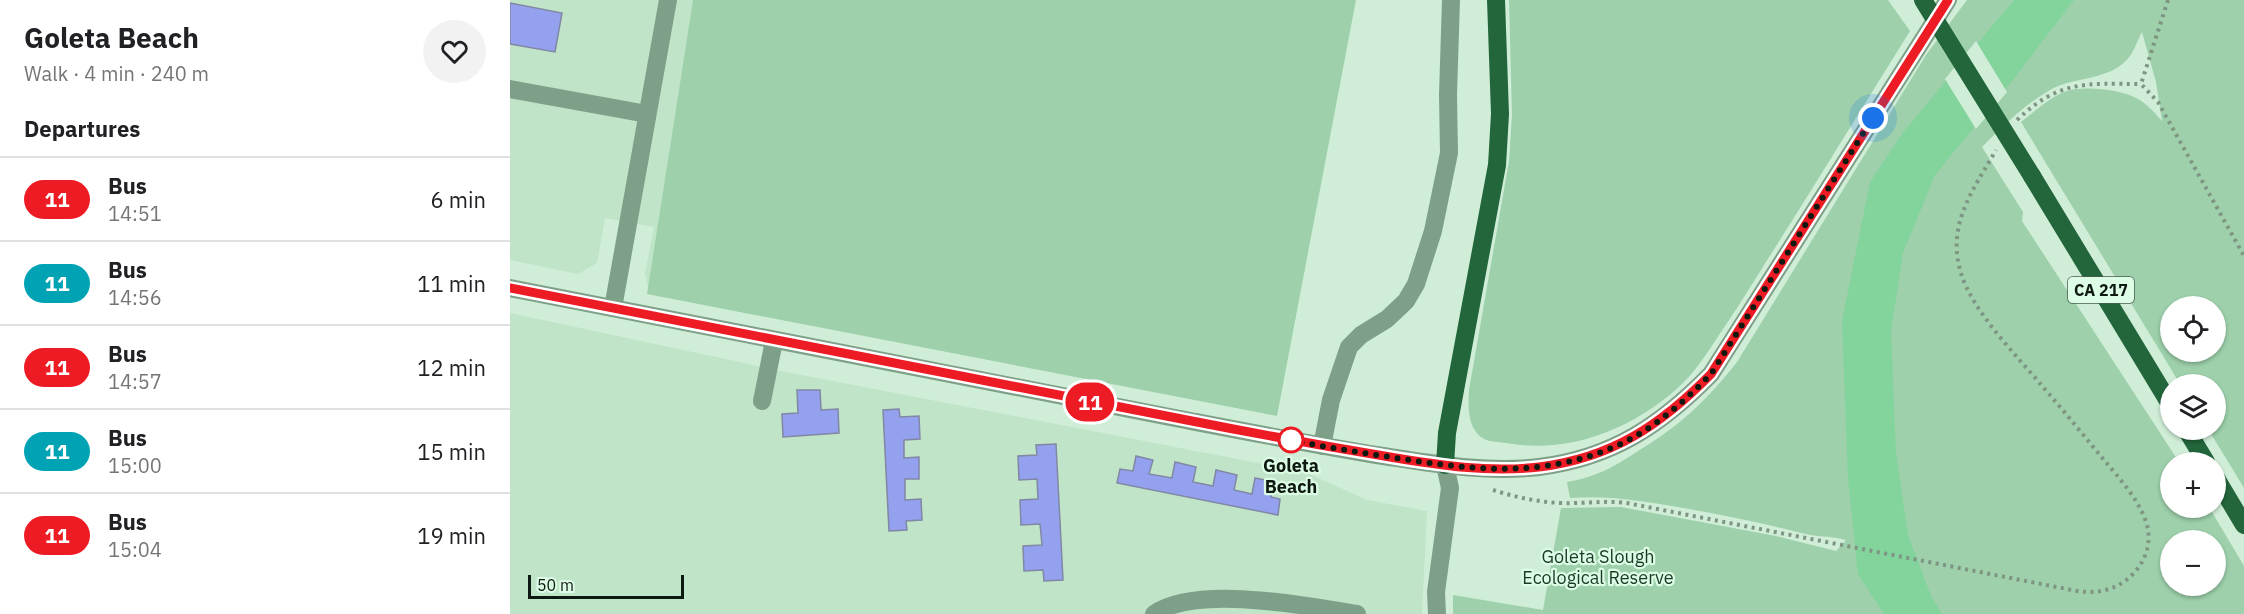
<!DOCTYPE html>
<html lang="en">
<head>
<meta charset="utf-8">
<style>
	body { margin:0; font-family:"IBM Plex Sans",sans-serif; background:#f2f2f2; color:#202124; height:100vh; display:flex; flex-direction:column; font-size:22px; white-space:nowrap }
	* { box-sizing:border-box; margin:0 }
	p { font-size:20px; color:#757577 }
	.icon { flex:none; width:33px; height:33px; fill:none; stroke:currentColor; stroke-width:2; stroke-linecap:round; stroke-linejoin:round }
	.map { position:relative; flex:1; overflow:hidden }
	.sheet { display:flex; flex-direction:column; background:#fff; width:510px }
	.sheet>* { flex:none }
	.badge { padding:0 12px; border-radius:20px; font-size:21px; line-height:39px }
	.tools { position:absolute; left:1650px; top:296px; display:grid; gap:12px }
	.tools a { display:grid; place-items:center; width:66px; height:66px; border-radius:50%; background:#fff; box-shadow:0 2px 4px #0004; font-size:30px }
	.scale { position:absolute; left:18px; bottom:15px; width:156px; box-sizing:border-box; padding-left:6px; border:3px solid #0d1810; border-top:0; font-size:16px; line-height:21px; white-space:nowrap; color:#0d1810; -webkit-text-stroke:4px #ddfce5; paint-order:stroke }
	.you { position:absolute; width:30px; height:30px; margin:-15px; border:4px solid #fff; border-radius:50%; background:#1a73e8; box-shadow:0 0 0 9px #1a73e833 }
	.map>.badge { position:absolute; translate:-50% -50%; box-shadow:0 0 0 3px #fff }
	h2 { padding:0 24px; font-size:22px; line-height:54px }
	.round { display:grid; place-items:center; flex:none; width:63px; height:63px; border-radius:32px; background:#f2f2f2 }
	.headline { display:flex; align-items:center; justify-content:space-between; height:102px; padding:0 24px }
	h1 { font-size:28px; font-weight:800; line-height:45px }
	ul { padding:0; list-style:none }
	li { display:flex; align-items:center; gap:18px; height:84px; padding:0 24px; border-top:2px solid #e0e0e0 }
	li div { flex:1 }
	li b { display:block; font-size:22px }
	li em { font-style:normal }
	li .badge { min-width:66px; font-weight:700; text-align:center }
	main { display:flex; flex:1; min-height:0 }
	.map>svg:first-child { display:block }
</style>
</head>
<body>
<main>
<section class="sheet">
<div class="headline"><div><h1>Goleta Beach</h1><p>Walk · 4 min · 240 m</p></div><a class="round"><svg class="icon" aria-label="heart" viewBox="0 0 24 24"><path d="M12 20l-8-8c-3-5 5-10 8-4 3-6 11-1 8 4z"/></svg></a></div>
<h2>Departures</h2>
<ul>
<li><span class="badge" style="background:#ed1c24;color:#fff">11</span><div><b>Bus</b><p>14:51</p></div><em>6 min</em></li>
<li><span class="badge" style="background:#00a3b4;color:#fff">11</span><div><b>Bus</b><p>14:56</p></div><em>11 min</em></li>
<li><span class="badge" style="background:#ed1c24;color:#fff">11</span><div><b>Bus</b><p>14:57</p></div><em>12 min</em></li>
<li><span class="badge" style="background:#00a3b4;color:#fff">11</span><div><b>Bus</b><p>15:00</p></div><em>15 min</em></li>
<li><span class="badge" style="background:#ed1c24;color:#fff">11</span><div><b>Bus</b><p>15:04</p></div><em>19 min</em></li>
</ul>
</section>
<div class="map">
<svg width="1734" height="614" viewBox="0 0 1734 614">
	<rect width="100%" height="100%" fill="#d0eed7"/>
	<g fill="#bfe4c8">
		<polygon points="0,0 183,0 138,288 135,273 144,227 95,218 87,263 68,274 0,260"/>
		<polygon points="0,313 276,372 795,472 857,500 917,511 912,614 0,614"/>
	</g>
	<g fill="#9dd0ab" fill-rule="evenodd">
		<polygon points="183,0 846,0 767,416 137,294"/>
		<path d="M999 0H1378L1400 31C1352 108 1305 185 1256 262 1240 288 1224 313 1207 338 1197 353 1187 369 1174 382 1128 427 1061 455 996 443 990 442 980 442 974 439 957 429 958 406 959 390L999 161 1002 115Z"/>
		<path d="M1457 0H1734V488L1698 429H1706V384H1670L1511 122C1525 111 1538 99 1554 92 1572 85 1611 89 1628 99 1637 104 1645 113 1652 121L1646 82 1632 32C1628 39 1625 49 1620 56 1602 81 1564 76 1540 90 1514 105 1493 126 1472 147L1513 212 1512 221 1669 462H1660V507H1699L1734 566V614H943V595L1033 610 1051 508 1111 507 1266 536 1326 551 1336 540C1322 536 1306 537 1291 533 1254 523 1217 516 1179 509 1139 502 1101 495 1060 498L1057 482C1086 477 1104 467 1128 451 1171 425 1196 401 1227 362L1416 55ZM1660 306H1706V351H1660ZM1660 540H1706V585H1660Z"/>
	</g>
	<polygon fill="#83d49c" points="1504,0 1564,0 1506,76 1425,175 1393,253 1381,331 1386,453 1398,535 1421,596 1432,614 1374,614 1348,574 1338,479 1332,321 1360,182 1394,131"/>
	<polygon fill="#d0eed7" points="1466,41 1497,92 1466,129 1435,79"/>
	<g fill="#93a1ee" stroke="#8187a4" stroke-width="1.5">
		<polygon points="0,3 52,13 45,52 0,44"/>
		<polygon points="287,390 310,390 311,410 328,409 329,433 273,437 272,414 288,413"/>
		<polygon points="389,409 390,417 409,416 410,439 394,440 394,458 409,457 409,479 395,479 395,500 411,499 412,520 396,521 397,530 379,531 373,410"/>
		<polygon points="546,444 553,580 534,581 533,570 514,571 513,546 532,545 530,524 511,525 510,500 528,499 527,479 509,480 508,456 527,455 526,445"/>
		<polygon points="626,456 643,460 639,474 662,478 665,462 686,467 683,482 703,486 706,470 727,475 724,490 742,494 745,478 764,482 761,497 770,499 768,515 607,483 610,469 623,471"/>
	</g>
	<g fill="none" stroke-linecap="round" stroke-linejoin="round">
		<g stroke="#7f9584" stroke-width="4" stroke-dasharray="3 4.5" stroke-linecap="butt">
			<polyline points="1658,0 1631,84 1648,102 1734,256"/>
			<path d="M1507 120C1550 79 1577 84 1631 84"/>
			<path d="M983 490C1005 497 1027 502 1051 503 1073 504 1095 500 1117 503L1567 591C1587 594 1607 590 1622 575 1635 562 1642 544 1637 525 1630 501 1610 479 1594 460 1574 436 1554 411 1533 387 1507 356 1462 311 1451 273 1436 225 1463 190 1486 150"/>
		</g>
		<g stroke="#7fa088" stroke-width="18">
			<polyline points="0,89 137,114"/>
			<path d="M0 288C224 331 447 376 670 419 738 432 805 445 873 456 925 464 976 473 1029 467 1102 458 1151 425 1201 374L1438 0"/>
			<polyline points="103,308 158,0"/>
			<polyline points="252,401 264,341"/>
			<polyline points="812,446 821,400 839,347 851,335 877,319 896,301 906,284 923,231 939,153 938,95 941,0"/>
			<path d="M644 614C686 584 797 606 847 614"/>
			<polyline points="927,614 926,592 940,488 935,465"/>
		</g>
		<g stroke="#23663c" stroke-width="18">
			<polyline points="1522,176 1660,404"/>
			<polyline points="1676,429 1696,462"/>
			<polyline points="935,465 937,433 987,165 990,114 986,0"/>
			<polyline points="1706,478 1734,525"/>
		</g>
		<polyline stroke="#23663c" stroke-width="18" points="1413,0 1522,176"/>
	</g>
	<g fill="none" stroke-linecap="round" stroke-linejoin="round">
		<g stroke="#fff" stroke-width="14">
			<path id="line" d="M0 288C228 331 455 378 682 421 748 434 814 446 880 457 929 465 978 473 1029 467 1102 458 1151 425 1201 374L1438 0"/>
		</g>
		<use href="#line" stroke="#ed1c24" stroke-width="9"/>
		<path stroke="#0d1810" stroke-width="6" stroke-dasharray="0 10.8" d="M781 440C814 447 847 452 880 457 956 469 1025 479 1099 449 1139 433 1172 404 1201 374L1363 118"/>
	</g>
	<circle fill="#fff" stroke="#ed1c24" stroke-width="3" cx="781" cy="440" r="12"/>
	<g text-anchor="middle" stroke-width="4.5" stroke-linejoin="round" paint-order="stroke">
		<rect fill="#ddfce5" stroke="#4b5c50" stroke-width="1.5" x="1558" y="277" width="66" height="26" rx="4.5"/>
		<g font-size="16" font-weight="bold" fill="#0d1810">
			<text x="1591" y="296">CA 217</text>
		</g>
		<g font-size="18" font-weight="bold" fill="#0d1810" stroke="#ddfce5">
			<text x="781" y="472">Goleta<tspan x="781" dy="21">Beach</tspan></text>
		</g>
		<g font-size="18" fill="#193b25" stroke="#ddfce5">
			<text x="1088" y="563">Goleta Slough<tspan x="1088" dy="21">Ecological Reserve</tspan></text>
		</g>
	</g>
</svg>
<div class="tools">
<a><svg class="icon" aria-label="locate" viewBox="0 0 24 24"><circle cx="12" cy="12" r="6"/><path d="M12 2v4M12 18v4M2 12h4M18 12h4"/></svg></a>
<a><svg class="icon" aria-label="layers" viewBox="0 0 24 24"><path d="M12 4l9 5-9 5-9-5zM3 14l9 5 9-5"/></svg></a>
<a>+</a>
<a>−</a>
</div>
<div class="scale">50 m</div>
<div class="you" style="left:1363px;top:118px"></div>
<b class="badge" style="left:580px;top:402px;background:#ed1c24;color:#fff">11</b>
</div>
</main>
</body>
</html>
